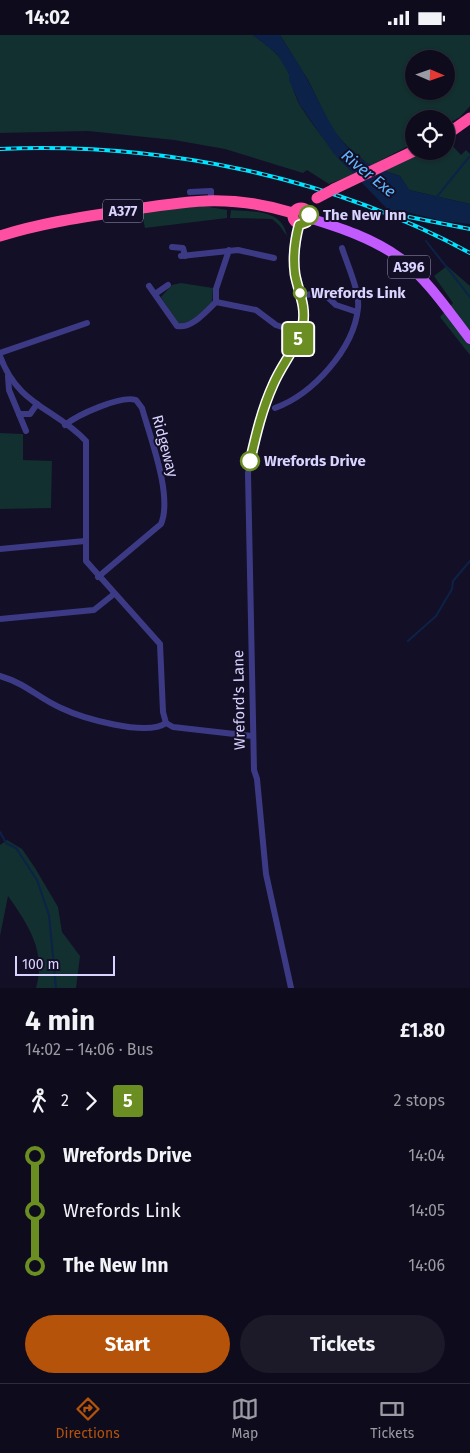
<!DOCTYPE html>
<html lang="en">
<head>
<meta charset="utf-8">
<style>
	body { margin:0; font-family:"Fira Sans",sans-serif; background:#1c1929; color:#f1f3f6; height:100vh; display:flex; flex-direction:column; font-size:19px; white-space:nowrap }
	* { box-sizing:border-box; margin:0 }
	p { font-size:16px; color:#9b9ba3 }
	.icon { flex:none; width:28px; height:28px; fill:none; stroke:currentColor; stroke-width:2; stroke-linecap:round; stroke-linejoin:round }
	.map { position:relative; height:953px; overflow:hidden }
	.side { display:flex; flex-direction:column; background:#0e0b1c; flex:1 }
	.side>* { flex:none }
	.badge { padding:0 10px; border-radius:4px; font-size:18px; line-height:32px }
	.needle { width:32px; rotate:92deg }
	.tools { position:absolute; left:405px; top:15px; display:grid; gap:10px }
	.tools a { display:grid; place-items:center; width:50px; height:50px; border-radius:50%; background:#0e0b1c; box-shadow:0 1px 4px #0004,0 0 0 1px #2e2b3b; font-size:25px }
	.scale { position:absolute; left:15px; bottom:12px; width:100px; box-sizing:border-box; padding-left:5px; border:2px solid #d9d4ff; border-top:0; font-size:14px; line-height:18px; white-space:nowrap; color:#d9d4ff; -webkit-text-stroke:4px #130f26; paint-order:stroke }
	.map>.badge { position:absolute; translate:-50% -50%; box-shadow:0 0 0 2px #fff }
	.legs { display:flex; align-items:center; gap:8px; height:55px; padding:0 25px; font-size:16px }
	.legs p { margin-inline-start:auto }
	.head { display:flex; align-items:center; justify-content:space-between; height:85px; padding:0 25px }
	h1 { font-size:28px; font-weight:700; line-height:38px }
	.cta { display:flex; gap:10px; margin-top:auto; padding:10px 25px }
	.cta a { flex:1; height:58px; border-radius:30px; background:#b45309; color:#fff; font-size:20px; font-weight:700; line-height:58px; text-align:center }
	.cta a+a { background:#1c1929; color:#f1f3f6 }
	ul { padding:0 25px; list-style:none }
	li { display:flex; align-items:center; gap:18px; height:55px; font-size:19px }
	li i { display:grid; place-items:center; width:8px; height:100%; margin:0 6px; background:currentColor }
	li i::after { content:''; width:12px; height:12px; margin:-6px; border:4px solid; border-radius:50%; background:#0e0b1c }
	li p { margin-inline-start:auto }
	li:first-child i { background:linear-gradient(#0000 50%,currentColor 0) }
	li:last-child i { background:linear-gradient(currentColor 50%,#0000 0) }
	.status { display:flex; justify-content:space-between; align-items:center; height:35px; padding:0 25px; background:#0e0b1c; direction:ltr }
	.status svg { height:14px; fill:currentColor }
	.tabs { display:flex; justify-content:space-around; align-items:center; height:70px; border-top:1px solid #2e2b3b; background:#0e0b1c; font-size:14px; color:#9b9ba3 }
	.tabs a { display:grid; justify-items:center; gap:2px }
	.tabs .on { color:#b45309 }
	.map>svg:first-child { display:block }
</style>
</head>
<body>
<div class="status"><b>14:02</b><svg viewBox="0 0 49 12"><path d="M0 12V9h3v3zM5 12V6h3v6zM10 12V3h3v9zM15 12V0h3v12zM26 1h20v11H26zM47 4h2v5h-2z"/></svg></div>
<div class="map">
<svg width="470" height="953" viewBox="0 0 470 953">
	<rect width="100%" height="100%" fill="#130f26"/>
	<g fill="#12302f" fill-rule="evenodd">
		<path d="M0 0H253C266 10 285 22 289 39 292 50 295 62 301 72 317 96 334 118 355 139L329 149 307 135 303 138 225 114 174 105 88 96 0 98Z"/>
		<path d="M280 0H470V71L460 82 446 90V84H414V108L370 131 348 112 333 96 308 45ZM414 24H446V56H414Z"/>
		<polygon points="446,104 461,120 466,115 470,119 470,169 409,155 400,141 384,136 425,116 446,116"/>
		<polygon points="203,171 227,175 227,183 145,193 142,179 167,174"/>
		<path d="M231 175C253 177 282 174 287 201L279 190 272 184 230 183Z"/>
		<polygon points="447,231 470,251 470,320 440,282 453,268 434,241"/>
		<path d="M181 248 213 253 212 268C201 277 193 288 178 289L161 262 172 250Z"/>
		<polygon points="0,398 23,399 23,425 52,426 51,473 0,474"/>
		<path d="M7 805 22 814 35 833 58 872 62 897 80 921 76 953H36C47 918 28 889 8 861L0 901V810Z"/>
	</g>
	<path fill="#0c2248" d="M253 0H280C289 15 300 30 308 46 334 94 342 125 400 141L409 155 470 169V189L443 186 398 175 393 180 334 119 300 70 289 45V39L277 19Z"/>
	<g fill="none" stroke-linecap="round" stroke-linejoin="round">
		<g stroke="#0c2248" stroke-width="2">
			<polyline points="435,164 470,121"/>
			<polyline points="426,206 470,262"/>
			<polyline points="408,606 436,581 452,554 453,546 470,526"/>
			<polyline points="0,797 6,808 16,813 37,845 49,880 56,953"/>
		</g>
		<g stroke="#3d3a85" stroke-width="6">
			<polyline points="190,157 211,156 211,165"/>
			<polyline points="172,212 183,213 185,221"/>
			<polyline points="181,221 238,215 274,223"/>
			<path d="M149 251 177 291C192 294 206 276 216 267L256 275 276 290 300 298"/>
			<polyline points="155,259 168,250"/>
			<polyline points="301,261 322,257 336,270 357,277"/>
			<polyline points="216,267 216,254 229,215"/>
			<polyline points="0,318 87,288"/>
			<path d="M0 321C18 371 55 373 86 406V526L160 609 163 677 166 688 173 692 252 701"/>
			<polyline points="8,341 9,355 26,396"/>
			<path d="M275 373C313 359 354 314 358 273 360 257 347 229 342 213"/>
			<polyline points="19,379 30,379 37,369"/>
			<path d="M65 390C77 380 121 360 136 365L142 373C150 402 173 461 161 489L98 542"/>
			<polyline points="0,514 85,506"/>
			<polyline points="0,584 94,575 114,559"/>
			<path d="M0 641C27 649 38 663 61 673 82 683 146 702 166 688"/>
			<polyline points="291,953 266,839 257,744 254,735 248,438 263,374 278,339 298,305 303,287 304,272 295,237 299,190"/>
		</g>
		<path stroke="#c25bff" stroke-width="10" d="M309 183C341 193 372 203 400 223 428 245 449 277 470 304"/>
		<g stroke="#ff4fa3" stroke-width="11">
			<polyline points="446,100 470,83"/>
			<polyline points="334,154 414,116"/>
			<circle cx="301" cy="181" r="8"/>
			<path d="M0 201C38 189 76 183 116 177 183 167 225 157 293 178"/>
		</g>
		<g stroke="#00e5ff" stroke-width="4">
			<g id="rail">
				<path d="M0 114C160 107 329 141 470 218"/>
				<polyline points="409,182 470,194"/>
			</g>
		</g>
		<use href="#rail" stroke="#130f26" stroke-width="2" stroke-dasharray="5.5" stroke-linecap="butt"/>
		<polyline stroke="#ff4fa3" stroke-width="11" points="317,163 334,154"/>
	</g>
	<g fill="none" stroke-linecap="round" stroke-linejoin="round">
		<g stroke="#fff" stroke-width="11">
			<path id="line-1" d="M250 426C256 400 262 374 273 350 282 328 299 311 303 288 306 270 298 256 295 239 293 224 295 205 299 190L307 187 309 180"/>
		</g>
		<use href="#line-1" stroke="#6b8e23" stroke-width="8"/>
	</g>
	<g fill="#fff" stroke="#6b8e23" stroke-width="2.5">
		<circle cx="309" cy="180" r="9"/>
		<circle cx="300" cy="258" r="6"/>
		<circle cx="250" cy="426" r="9"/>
	</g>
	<g text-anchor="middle" stroke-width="4" stroke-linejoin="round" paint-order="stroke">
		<g fill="#130f26" stroke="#9e99be" stroke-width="1">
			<rect x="103" y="164.5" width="40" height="23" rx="4"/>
			<rect x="388" y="220.5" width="42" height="23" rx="4"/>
		</g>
		<g font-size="14" font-weight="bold" fill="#d9d4ff">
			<text x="123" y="181">A377</text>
			<text x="409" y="237">A396</text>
		</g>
		<g font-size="15" font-weight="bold" fill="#d9d4ff" stroke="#130f26" text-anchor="start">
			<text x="323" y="185">The New Inn</text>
			<text x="311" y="263">Wrefords Link</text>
			<text x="264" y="431">Wrefords Drive</text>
		</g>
		<g font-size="15" fill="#d9d4ff" stroke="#130f26">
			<text transform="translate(165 411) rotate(75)" y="5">Ridgeway</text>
			<text transform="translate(239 665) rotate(-91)" y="5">Wreford's Lane</text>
		</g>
		<g font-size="16" font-style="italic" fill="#62b6ff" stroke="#130f26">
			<text transform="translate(369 138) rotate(39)" y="6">River Exe</text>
		</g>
	</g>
</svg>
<div class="tools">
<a><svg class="needle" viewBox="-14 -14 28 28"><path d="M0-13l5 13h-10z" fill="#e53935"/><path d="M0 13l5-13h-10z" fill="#9b9ba3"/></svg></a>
<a><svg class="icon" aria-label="locate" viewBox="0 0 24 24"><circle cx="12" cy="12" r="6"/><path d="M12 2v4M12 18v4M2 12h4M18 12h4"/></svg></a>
</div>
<div class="scale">100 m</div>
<b class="badge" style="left:298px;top:304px;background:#6b8e23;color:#fff">5</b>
</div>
<section class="side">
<div class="head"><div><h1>4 min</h1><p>14:02 – 14:06 · Bus</p></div><b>£1.80</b></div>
<div class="legs"><svg class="icon" aria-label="walk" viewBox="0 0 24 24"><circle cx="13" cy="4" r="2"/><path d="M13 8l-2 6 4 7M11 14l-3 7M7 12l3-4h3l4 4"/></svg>2<svg class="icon" aria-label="forward" viewBox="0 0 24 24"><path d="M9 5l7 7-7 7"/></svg><b class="badge" style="background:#6b8e23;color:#fff">5</b><p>2 stops</p></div>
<ul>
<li><i style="color:#6b8e23"></i><b>Wrefords Drive</b><p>14:04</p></li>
<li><i style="color:#6b8e23"></i><span>Wrefords Link</span><p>14:05</p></li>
<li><i style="color:#6b8e23"></i><b>The New Inn</b><p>14:06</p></li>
</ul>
<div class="cta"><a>Start</a><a>Tickets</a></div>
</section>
<nav class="tabs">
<a class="on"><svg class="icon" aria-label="directions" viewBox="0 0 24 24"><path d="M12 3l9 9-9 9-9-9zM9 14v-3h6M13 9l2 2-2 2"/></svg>Directions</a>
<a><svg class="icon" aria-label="map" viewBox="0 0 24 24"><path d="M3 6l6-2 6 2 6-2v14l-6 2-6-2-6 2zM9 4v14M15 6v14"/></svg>Map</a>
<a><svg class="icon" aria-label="tickets" viewBox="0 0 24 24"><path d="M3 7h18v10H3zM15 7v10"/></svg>Tickets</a>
</nav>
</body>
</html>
